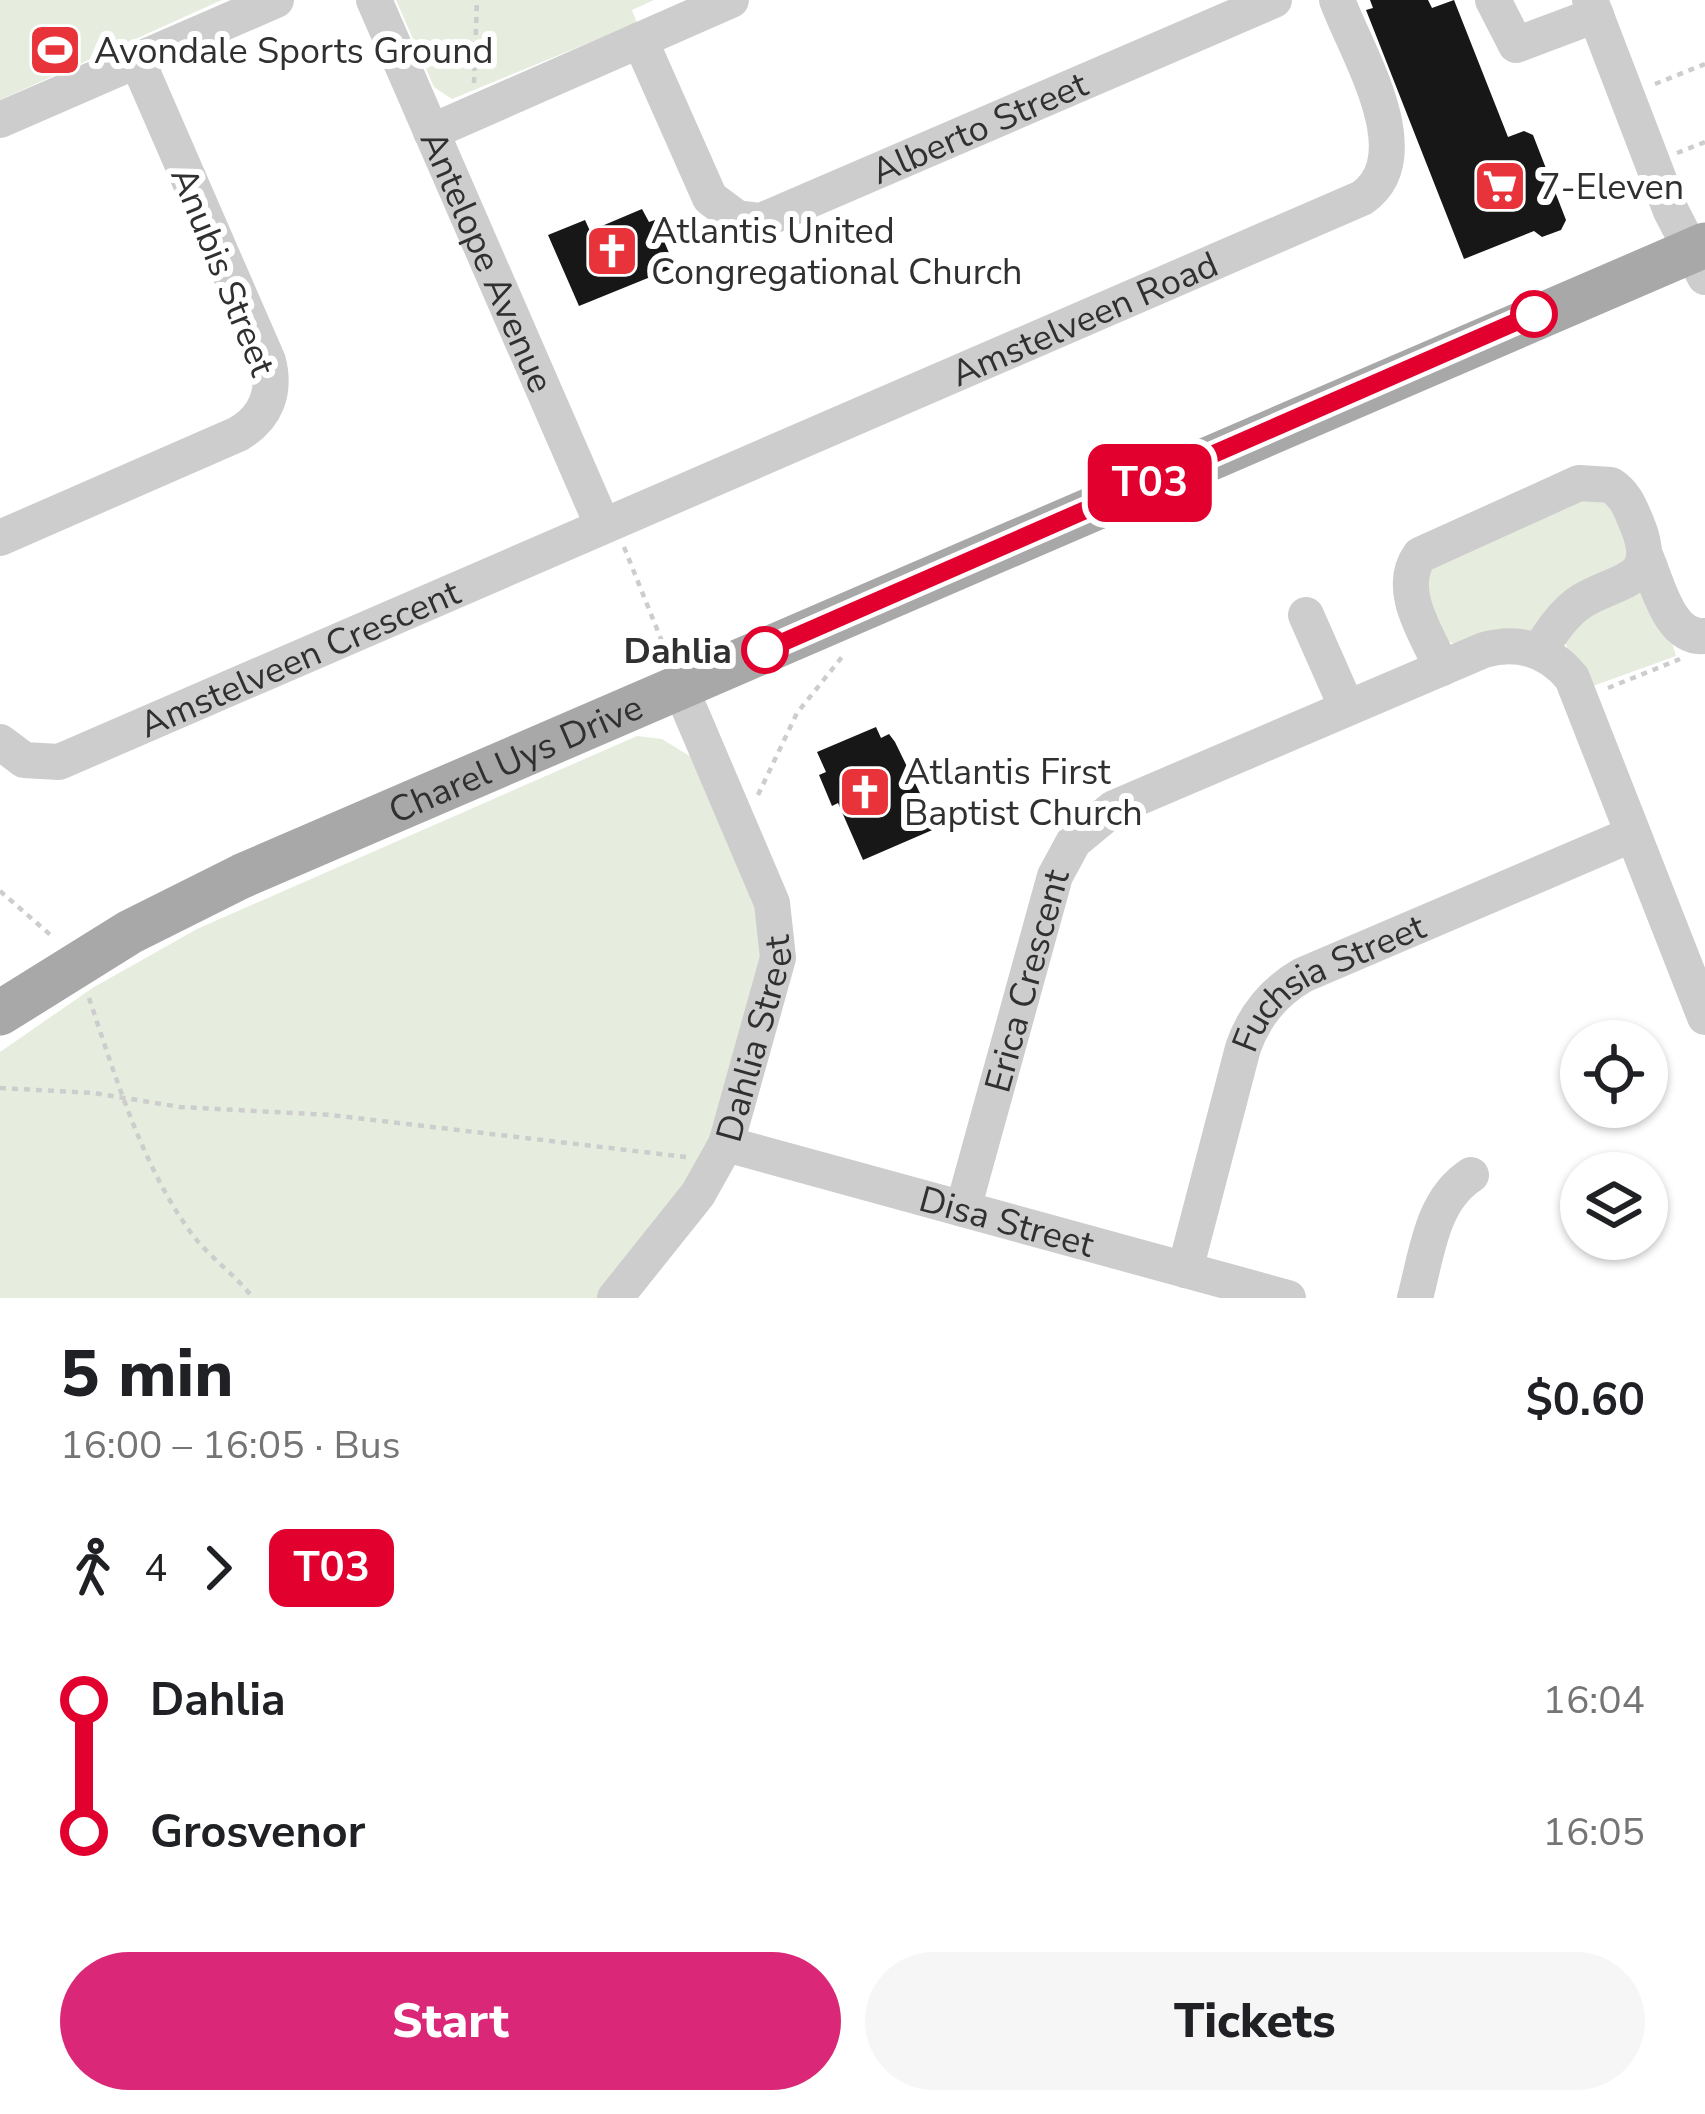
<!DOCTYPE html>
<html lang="en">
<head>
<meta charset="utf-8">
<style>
	body { margin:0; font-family:"Nunito Sans",sans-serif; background:#f6f6f6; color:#202124; height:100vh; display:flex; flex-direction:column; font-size:45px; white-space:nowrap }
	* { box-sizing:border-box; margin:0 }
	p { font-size:39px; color:#757577 }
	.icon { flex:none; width:66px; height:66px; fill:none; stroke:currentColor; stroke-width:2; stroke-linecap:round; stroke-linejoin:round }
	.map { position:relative; height:1298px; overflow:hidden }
	.drawer { display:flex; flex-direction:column; background:#fff; flex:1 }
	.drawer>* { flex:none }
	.badge { padding:0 24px; border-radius:18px; font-size:42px; line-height:78px }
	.buttons { position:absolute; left:1560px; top:1020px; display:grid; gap:24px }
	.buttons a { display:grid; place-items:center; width:108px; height:108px; border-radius:50%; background:#fff; box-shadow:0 3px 9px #0004; font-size:60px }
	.map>.badge { position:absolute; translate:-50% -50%; box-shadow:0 0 0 6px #fff }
	.legs { display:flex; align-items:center; gap:18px; height:132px; padding:0 60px; font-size:39px }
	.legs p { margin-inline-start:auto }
	.headline { display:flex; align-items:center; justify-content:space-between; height:204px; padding:0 60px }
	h1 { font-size:66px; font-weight:800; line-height:90px }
	.button { display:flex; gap:24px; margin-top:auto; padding:24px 60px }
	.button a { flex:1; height:138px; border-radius:72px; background:#db2777; color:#fff; font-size:48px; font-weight:800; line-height:138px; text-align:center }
	.button a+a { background:#f6f6f6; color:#202124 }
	ul { padding:0 60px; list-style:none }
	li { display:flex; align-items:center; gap:42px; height:132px; font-size:45px }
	li i { display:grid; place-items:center; width:18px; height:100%; margin:0 15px; background:currentColor }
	li i::after { content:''; width:30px; height:30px; margin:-15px; border:9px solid; border-radius:50%; background:#fff }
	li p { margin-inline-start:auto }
	li:first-child i { background:linear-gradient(#0000 50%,currentColor 0) }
	li:last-child i { background:linear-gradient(currentColor 50%,#0000 0) }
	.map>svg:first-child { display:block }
</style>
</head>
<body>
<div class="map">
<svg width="1705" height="1298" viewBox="0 0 1705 1298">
	<rect width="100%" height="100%" fill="#fff"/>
	<g fill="#e6edde">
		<polygon points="0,0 222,0 0,100"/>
		<polygon points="396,0 654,0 632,10 637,23 452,99 434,87"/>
		<polygon points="1600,490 1635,556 1538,631 1456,645 1442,638 1419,569"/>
		<path d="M1640 589 1667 625 1676 656 1593 686C1579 667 1556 648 1570 624Z"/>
		<polygon points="637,736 662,739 696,760 754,894 764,942 739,1064 699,1166 598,1298 0,1298 0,1052 94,987 197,929"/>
	</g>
	<g fill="#171717">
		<polygon points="1370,0 1428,0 1432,8 1454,0 1508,137 1524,131 1533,135 1566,220 1561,230 1542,237 1534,231 1464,259 1366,10 1373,8"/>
		<polygon points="642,209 649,222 655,220 675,267 579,306 548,235 585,220 590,231"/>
		<polygon points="876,727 881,738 889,734 895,742 937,828 863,860 838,803 832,806 819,775 826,772 817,752"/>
	</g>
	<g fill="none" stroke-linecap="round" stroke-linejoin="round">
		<g stroke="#cdcdcd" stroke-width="4.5" stroke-dasharray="6 6" stroke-linecap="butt">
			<polyline points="474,83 477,0"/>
			<polyline points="1655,84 1705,64"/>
			<polyline points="1677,153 1705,142"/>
			<polyline points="624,547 667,654"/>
			<polyline points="1608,688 1680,659"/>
			<polyline points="758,795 797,713 842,657"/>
			<polyline points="0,891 54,938"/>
			<path d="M89 998C115 1075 141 1163 189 1230 207 1256 234 1273 253 1298"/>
			<polyline points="0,1088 94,1093 180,1107 331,1115 686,1157"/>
		</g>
		<g stroke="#cdcdcd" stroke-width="36">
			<path id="s1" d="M374 0 602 524"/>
			<polyline points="1493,0 1516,45 1596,15"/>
			<polyline points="1590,0 1671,211 1705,277"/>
			<path id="s2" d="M640 40 710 198 737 218 761 221 1274 0"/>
			<polyline points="0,120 276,0"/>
			<polyline points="431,132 731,0"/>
			<path d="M0 538 238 434C266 418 276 392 268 361L137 60"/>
			<path d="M1645 555C1657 582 1669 640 1705 636"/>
			<polyline points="1306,615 1347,708"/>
			<path d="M1442 668C1427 635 1395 589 1420 555L1579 483 1611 485C1626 495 1630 508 1637 524 1661 583 1620 578 1582 601 1563 613 1551 633 1539 651"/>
			<path id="s3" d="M0 742 24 760 59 762 1362 198C1422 156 1357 54 1337 0"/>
			<path id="s4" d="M726 1144 1288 1298"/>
			<path id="s5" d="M963 1209 1055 876 1074 841 1114 808 1484 650C1519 640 1549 650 1572 678L1705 1017"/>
			<path id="s6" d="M1185 1270 1243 1048C1254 1016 1273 992 1303 975L1633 834"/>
			<path id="s7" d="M615 1298 698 1194 726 1144 778 958 772 903 680 687"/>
			<path d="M1415 1298C1427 1254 1431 1201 1471 1175"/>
		</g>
		<path stroke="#a8a8a8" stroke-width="45" id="s8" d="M0 1013 130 932 242 876 1705 245"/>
	</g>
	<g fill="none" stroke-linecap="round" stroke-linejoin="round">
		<g stroke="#fff" stroke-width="27">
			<polyline id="line-1" points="765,650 1534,314"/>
		</g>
		<use href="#line-1" stroke="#e2002f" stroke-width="18"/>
	</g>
	<defs>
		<g id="stadium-square" transform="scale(2.7)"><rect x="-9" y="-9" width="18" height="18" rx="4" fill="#e73339" stroke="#fff"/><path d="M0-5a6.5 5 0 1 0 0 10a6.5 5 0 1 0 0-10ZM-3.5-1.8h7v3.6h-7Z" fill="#fff"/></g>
		<g id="supermarket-square" transform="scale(2.7)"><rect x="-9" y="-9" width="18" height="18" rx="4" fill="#e73339" stroke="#fff"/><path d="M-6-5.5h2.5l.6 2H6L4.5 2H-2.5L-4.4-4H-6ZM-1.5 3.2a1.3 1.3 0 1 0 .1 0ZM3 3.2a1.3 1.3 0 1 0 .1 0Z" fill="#fff"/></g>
		<g id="church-square" transform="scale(2.7)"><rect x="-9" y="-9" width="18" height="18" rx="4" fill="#e73339" stroke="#fff"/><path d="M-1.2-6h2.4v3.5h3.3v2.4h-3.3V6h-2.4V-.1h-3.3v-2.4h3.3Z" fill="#fff"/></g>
	</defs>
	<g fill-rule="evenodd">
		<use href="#stadium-square" x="55" y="50"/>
		<use href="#supermarket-square" x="1500" y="186"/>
		<use href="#church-square" x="612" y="251"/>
		<use href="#church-square" x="865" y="792"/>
	</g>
	<g fill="#fff" stroke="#e2002f" stroke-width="6">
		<circle cx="1534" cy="314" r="21"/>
		<circle cx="765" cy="650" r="21"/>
	</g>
	<g text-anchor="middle" stroke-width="12" stroke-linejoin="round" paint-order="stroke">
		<g font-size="36" fill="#303030" stroke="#fff" text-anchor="start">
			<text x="94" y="63">Avondale Sports Ground</text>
			<text x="1539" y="199">7-Eleven</text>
			<text x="651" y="243">Atlantis United<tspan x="651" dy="41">Congregational Church</tspan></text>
			<text x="904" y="784">Atlantis First<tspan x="904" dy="41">Baptist Church</tspan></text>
		</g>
		<g font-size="36" fill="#303030" stroke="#fff">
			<text dy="13" stroke="none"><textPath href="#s2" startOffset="468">Alberto Street</textPath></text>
			<text dy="13" stroke="none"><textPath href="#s1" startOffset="285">Antelope Avenue</textPath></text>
			<text transform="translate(224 271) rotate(68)" y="13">Anubis Street</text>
			<text dy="13" stroke="none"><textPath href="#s3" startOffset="1182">Amstelveen Road</textPath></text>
			<text dy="13" stroke="none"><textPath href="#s3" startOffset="327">Amstelveen Crescent</textPath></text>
			<text dy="13" stroke="none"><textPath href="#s8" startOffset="576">Charel Uys Drive</textPath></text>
			<text dy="13" stroke="none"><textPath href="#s5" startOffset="237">Erica Crescent</textPath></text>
			<text dy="13" stroke="none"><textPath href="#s6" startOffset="342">Fuchsia Street</textPath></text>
			<text dy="13" stroke="none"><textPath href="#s7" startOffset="300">Dahlia Street</textPath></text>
			<text dy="13" stroke="none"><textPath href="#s4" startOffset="291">Disa Street</textPath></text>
		</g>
		<g font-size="36" font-weight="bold" fill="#303030" stroke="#fff" text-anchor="end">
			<text x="732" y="663">Dahlia</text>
		</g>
	</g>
</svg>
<div class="buttons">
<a><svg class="icon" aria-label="locate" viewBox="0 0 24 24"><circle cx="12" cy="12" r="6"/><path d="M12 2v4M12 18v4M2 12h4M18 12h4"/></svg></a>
<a><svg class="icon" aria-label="layers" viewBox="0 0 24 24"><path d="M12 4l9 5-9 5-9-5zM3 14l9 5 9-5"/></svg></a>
</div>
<b class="badge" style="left:1150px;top:483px;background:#e2002f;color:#fff">T03</b>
</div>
<section class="drawer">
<div class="headline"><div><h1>5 min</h1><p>16:00 – 16:05 · Bus</p></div><b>$0.60</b></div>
<div class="legs"><svg class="icon" aria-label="walk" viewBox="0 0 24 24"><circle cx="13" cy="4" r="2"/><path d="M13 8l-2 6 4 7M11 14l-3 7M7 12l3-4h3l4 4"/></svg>4<svg class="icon" aria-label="forward" viewBox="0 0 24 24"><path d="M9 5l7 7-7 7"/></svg><b class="badge" style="background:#e2002f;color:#fff">T03</b></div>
<ul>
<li><i style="color:#e2002f"></i><b>Dahlia</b><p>16:04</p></li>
<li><i style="color:#e2002f"></i><b>Grosvenor</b><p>16:05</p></li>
</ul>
<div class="button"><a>Start</a><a>Tickets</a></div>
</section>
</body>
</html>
